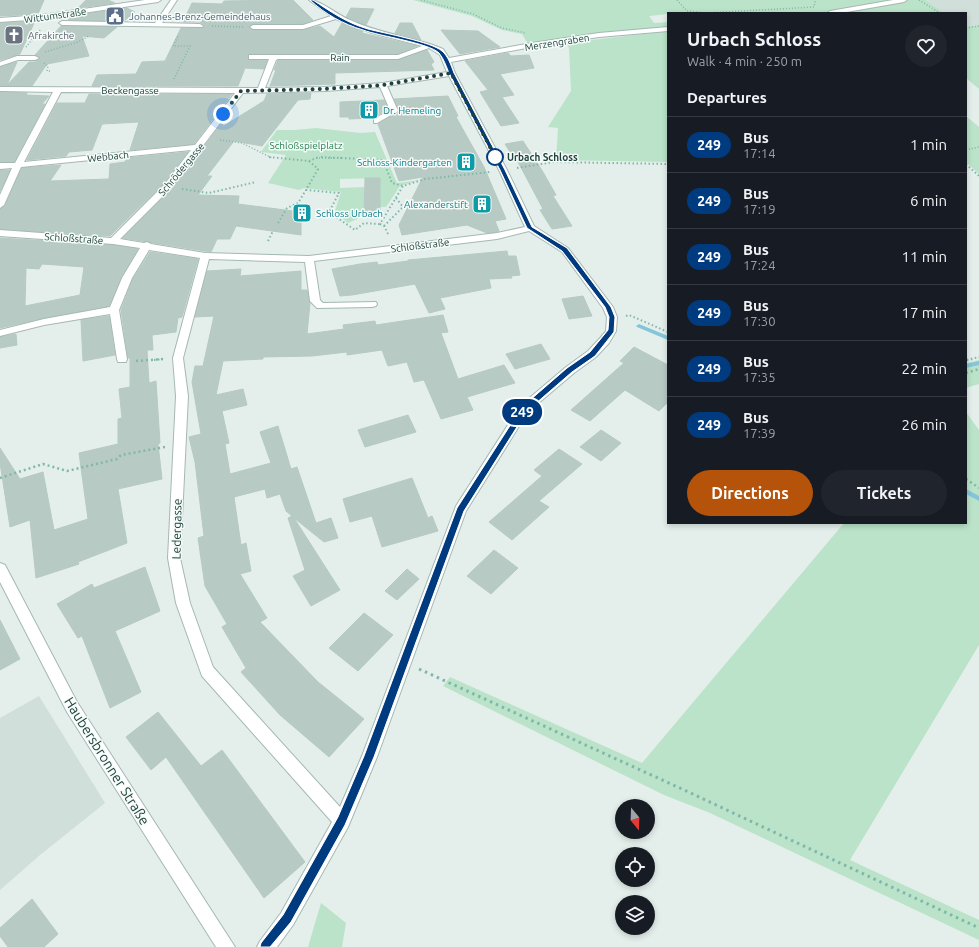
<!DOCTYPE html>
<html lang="en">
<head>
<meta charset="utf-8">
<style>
	body { margin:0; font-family:Ubuntu,sans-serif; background:#20242c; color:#f1f3f6; height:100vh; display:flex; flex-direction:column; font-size:15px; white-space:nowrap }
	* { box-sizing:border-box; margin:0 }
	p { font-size:13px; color:#9ea1a6 }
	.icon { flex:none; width:22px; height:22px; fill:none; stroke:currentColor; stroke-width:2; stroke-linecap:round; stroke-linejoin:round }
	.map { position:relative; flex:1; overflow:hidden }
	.side { position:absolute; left:667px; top:12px; width:300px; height:512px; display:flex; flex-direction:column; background:#171b24; border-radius:0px; box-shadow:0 2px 6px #0003 }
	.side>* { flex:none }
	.badge { padding:0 8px; border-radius:13px; font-size:14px; line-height:26px }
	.needle { width:26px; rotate:161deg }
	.fabs { position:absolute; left:615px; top:799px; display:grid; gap:8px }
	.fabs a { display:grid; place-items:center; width:40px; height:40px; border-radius:50%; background:#171b24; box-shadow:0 2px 6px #0003; font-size:20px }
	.you { position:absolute; width:20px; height:20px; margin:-10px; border:3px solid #fff; border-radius:50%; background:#1a73e8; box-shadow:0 0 0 6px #1a73e833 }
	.map>.badge { position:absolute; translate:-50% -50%; box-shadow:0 0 0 2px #fff }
	h2 { padding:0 20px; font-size:15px; line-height:36px }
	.round { display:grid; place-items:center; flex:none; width:42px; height:42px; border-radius:21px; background:#20242c }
	.summary { display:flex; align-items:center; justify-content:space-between; height:68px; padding:0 20px }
	h1 { font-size:19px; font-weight:700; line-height:30px }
	.button { display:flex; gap:8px; margin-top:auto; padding:8px 20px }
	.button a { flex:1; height:46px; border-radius:24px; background:#b45309; color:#fff; font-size:16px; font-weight:700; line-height:46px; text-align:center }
	.button a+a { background:#20242c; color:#f1f3f6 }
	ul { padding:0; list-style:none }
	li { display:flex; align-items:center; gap:12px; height:56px; padding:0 20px; border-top:1px solid #363941 }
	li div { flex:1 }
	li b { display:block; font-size:15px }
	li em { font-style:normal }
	li .badge { min-width:44px; font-weight:700; text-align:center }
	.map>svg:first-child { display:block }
</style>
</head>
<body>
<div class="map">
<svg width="979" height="947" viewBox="0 0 979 947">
	<rect width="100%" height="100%" fill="#e4efeb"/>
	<g fill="#d1dfda">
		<polygon points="926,0 979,0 979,25 966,26 966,13 944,13"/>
		<polygon points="39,696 105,803 40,855 0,890 0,718"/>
	</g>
	<g fill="#bae3c9">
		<polygon points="413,0 926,0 944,13 668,13 668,14 649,16 654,23 668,22 668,28 528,44 522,34 502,30 472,16"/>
		<polygon points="979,25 979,89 966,78 966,26"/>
		<polygon points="668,31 668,162 556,160 558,128 548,127 571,91 569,48 566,43"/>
		<polygon points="966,116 979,127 979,174 966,162"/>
		<polygon points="316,128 360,133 375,132 397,183 420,180 400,186 386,207 380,207 380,178 340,179 340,188 364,187 364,216 348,223 335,211 341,192 304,188 299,190 268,183 286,155 261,152 277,130 295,130"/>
		<polygon points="979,360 979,384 966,388 966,363"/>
		<polygon points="966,412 979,430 979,645 850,860 979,920 979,940 710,813 664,795 443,686 450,677 642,763 844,523 966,523"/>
		<polygon points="321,903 346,923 342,947 308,947"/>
	</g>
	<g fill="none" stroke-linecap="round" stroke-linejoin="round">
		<g fill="#85c5da" fill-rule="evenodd">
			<polygon points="639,324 668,336 668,340 637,327 636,326"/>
			<polygon points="979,361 979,365 966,368 966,364"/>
			<polygon points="966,489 979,496 979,501 966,494"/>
		</g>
	</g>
	<g fill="#b8cac4" stroke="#b5cac3" fill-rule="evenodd">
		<polygon points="0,0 44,0 38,14 0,16"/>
		<polygon points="86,0 108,0 115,3 78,8"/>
		<polygon points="293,0 313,20 303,24 253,24 249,27 253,30 303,30 320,26 334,37 342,23 363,31 362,33 417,46 398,54 249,54 248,55 249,60 267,60 264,69 245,68 238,86 92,86 97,75 136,74 142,62 165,61 181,28 202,28 204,27 204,25 200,22 183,22 192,3 222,4 224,1"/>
		<polygon points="127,8 135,12 124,21 68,20 71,16"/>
		<polygon points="351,8 374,9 366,25 346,17"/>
		<polygon points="35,21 20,54 0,60 0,23"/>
		<polygon points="400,23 412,23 421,40 395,33"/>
		<polygon points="61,26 117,27 104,38 82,36 89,56 47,64 32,86 0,86 0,67 17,62 7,85 29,62 35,62 40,59 40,57 35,55"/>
		<polygon points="441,30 478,31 500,47 460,54"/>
		<polygon points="427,50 434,62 431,64 434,70 335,73 335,84 270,86 276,70 274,70 278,60 398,60"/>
		<polygon points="508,53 511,56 529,55 534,68 500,74 514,95 502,97 519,123 501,126 480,92 488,90 465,61"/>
		<polygon points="0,92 27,93 26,95 49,96 42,104 45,104 14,162 0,162"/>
		<polygon points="311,93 310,99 298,100 262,146 234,141 207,176 212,176 198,195 239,196 238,204 301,212 301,235 236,226 230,239 217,239 211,252 123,238 171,190 225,119 222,127 264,101 267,94"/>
		<polygon points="89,94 232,94 194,144 130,150 139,122 102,124 92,150 69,152 66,156 27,160 57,103 85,103"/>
		<polygon points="448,96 458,116 456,117 484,167 506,219 495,221 499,231 497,232 487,233 467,225 402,235 399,225 423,177 399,181 378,124 399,111 394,99"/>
		<polygon points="384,100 388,109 373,118 349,119 349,117 340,117 340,102"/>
		<polygon points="523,141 543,172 556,195 553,196 572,226 552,229 540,210 543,209 517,160 515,160 505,144"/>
		<polygon points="188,152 163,184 110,236 0,229 0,209 5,206 22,168 61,165 50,181 109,179 110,164 125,162 127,158"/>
		<polygon points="0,170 10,170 0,191"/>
		<polygon points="365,178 380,178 380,215 364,216"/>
		<path d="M0 238 113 245 138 249 121 277 109 306 44 318 0 328ZM42 264 84 267 80 295 25 306 26 268 39 269Z"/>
		<polygon points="507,251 508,256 516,256 520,275 511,276 512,278 489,279 491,288 440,298 445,309 429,313 415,284 352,295 340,296 332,269 360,264 377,262 378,265 408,261 408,260"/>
		<polygon points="150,252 198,259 182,317 178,318 176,332 152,335 153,350 147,350 149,383 156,381 160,443 158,444 162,479 118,489 127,543 78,562 79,564 36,578 30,520 10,527 0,463 0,448 20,479 43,472 54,530 88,519 79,453 118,444 118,419 122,418 119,389 130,387 130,358 128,358 121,310 133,279"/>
		<polygon points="241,269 240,276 301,271 301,290 307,290 310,303 307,334 344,329 343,325 375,321 376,325 443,315 448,332 441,333 458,379 504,365 515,383 467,397 473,410 441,419 424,380 414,382 407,362 388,366 382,350 347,355 347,352 312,356 263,357 263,359 223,361 216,395 243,389 247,405 222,411 229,443 225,444 230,474 271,463 260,432 278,426 291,469 297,467 316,523 331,518 338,538 324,542 294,518 340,590 311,606 293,576 305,570 288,518 292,516 286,511 280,494 267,498 265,489 234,497 241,545 246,543 251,571 240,574 267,618 260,622 318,682 364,719 329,757 280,715 241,672 246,668 222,627 227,624 205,586 198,538 204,536 195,462 189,437 201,434 192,382 195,366 203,366 214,316 195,317 207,271"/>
		<polygon points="583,296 592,316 569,319 562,299"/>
		<polygon points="109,316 115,355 83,361 81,320"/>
		<polygon points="16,334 17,345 0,348 0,337"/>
		<polygon points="541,344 550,359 515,369 506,354"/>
		<polygon points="634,347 668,365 668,402 659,411 625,390 590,421 571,410 624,363 620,361"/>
		<polygon points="408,415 416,432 365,447 358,430"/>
		<polygon points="601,430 621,443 601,461 580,447"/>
		<polygon points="559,449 582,464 539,501 549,507 512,540 489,522 542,476 534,470"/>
		<polygon points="412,478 428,518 432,516 438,531 382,547 372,516 350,522 343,499"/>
		<polygon points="494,550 518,568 491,594 467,576"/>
		<polygon points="145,567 160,611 115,631 141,692 110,708 82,636 78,638 57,604 92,584 94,588"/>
		<polygon points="407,569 419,579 397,600 385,591"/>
		<polygon points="364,613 393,635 358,671 329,648"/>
		<polygon points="0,620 20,659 0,670"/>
		<polygon points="158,712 201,766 222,750 305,862 264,898 166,757 151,770 126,737"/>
		<polygon points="32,899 58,934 44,947 8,947 0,936 0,928"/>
	</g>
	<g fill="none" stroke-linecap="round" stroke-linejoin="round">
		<g stroke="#a5b8b3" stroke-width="2">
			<g id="minor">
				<polygon points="145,0 161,0 158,2 42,19 0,22 0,18 42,15"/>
				<polygon points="171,0 177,0 162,23 200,24 203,26 202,27 62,25 59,23 62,21 155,23"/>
				<path d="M309 0C321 0 337 15 350 20 376 32 405 36 433 45L443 49 449 58 532 43 599 33 668 27V31L599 37 532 47 451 62 455 73 507 170 534 226 568 248 613 307 617 317 616 331 609 343 596 357 574 373 528 412 466 511 377 757 348 827 293 925 277 947H257L260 941 281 913 332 822 202 676 176 603 168 558 176 396 173 358 200 258 149 250 132 278 119 310 127 359 126 362H118L117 359 110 314 44 325 0 336V330L44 319 110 307 122 278 140 248 113 244 0 236V230L111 238 164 185 191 150 21 167 4 205 0 208V195L12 168 0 169V163H15L53 92 0 91V87L258 88 269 59H249V55H398L422 46 372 33 336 19 303 29H253L250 27 253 25H303L331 16ZM429 48 440 55 447 72 383 83 325 87 265 88 276 60 278 59H398ZM449 76 499 170 525 227 497 233 309 256 205 253 151 244 147 242 144 243 120 239 170 189 243 93 325 91 380 87 390 110 374 119V123H377L398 111 387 86ZM61 92 235 93 195 145 24 162ZM529 231 562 252 603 308 607 317 606 331 601 337 588 351 566 367 520 406 456 506 362 756 340 807 213 667 190 603 180 558 188 396 183 358 209 259 305 262 310 301 317 308 372 307 376 306 377 304 376 302 323 303 320 300 314 261 497 239Z"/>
				<polygon points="893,0 907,0 904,2 841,13 827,13 830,11"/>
				<polygon points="17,56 35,56 39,58 35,60 18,60 0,66 0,62"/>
				<polygon points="0,563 5,565 77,702 235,947 216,947 67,712 0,582"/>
			</g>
		</g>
		<g stroke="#80b7ab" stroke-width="1.5" stroke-dasharray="1 2" stroke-linecap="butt">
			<polyline points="421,0 473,14 502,28 526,33"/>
			<polyline points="677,0 687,11 706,13 814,7 815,2 813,0"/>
			<polyline points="919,0 940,13"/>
			<polyline points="212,26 243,27"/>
			<polyline points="966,28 979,26"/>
			<polyline points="26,47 41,29"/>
			<polyline points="45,52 78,42 89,36"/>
			<polyline points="44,63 48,66 47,71 51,71"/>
			<polyline points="174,79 190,46 173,46 178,36"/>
			<polyline points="220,140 242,143 272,158"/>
			<polyline points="966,150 979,147"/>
			<polyline points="316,158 342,158"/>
		</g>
		<g stroke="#80b7ab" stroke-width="2" stroke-dasharray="1.5 2.5" stroke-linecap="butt">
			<polyline points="269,157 309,161 319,157"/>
			<polyline points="321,157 383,160 392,183 403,186"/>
			<polyline points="309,161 318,169 306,190 339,193 329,212 355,230 364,223 380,224"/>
			<polyline points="966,164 979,176"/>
			<polyline points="517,168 554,162 668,164"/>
			<polyline points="182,189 209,193 256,182"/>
			<polyline points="396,198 403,207"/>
			<polyline points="278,223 287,208 298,203 306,190"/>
			<polyline points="384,226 403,207 407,208"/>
			<polyline points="388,234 384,226 380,224 403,186 425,179 490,172"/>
			<polyline points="268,241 273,231"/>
			<polyline points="626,316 629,315 668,332"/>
			<polyline points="154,360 163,359"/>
			<polyline points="967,360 979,357"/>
		</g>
		<g stroke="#80b7ab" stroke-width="2.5" stroke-dasharray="2 3" stroke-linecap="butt">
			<polyline points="966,360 972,359"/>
			<polyline points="136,361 163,359"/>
			<polyline points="966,373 979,369"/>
			<polyline points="0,478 43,464 67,471 117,459 121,455 165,447"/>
			<polyline points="966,479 979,488"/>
		</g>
		<polyline stroke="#80b7ab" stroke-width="3" stroke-dasharray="2.5 4" stroke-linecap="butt" points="419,669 682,789 979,928"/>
		<use href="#minor" fill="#fff" fill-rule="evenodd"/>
	</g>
	<path fill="#003b80" stroke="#fff" d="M310 0H313C331 12 347 23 368 29 383 33 432 42 442 51 448 56 451 65 454 73L505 170 532 227 567 248 611 307 615 317 614 332 595 356 572 372 527 411 464 511 374 757 345 825 291 922 270 947H260L261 943 283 915 338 817 364 756 457 508 522 407 567 368 590 352 608 330 609 317 605 307 562 251 527 228 500 170 449 73C446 66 444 59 439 53 429 43 379 36 363 30 343 24 325 14 310 0Z"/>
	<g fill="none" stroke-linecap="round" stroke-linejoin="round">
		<polyline stroke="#20433d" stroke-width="4" stroke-dasharray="0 7.2" points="223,114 241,91 325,89 383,85 451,73 498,162 495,157"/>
	</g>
	<defs>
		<g id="civic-square" transform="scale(1)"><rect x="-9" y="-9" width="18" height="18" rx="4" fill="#5c6f8a" stroke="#f5fbf8"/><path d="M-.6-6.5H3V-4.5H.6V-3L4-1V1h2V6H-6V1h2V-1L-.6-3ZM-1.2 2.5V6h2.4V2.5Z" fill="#fff"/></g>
		<g id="church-square" transform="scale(1)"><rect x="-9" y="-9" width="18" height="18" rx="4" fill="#6b7280" stroke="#f5fbf8"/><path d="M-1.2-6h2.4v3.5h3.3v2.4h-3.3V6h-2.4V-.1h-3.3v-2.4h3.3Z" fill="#fff"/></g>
		<g id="building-square" transform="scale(1)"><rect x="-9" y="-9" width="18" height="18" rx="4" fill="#0f9aa8" stroke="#f5fbf8"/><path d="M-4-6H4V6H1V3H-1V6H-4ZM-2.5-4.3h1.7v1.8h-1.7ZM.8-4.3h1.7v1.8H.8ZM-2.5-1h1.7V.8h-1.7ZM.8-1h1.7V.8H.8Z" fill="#fff"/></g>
	</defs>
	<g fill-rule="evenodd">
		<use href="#civic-square" x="115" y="16"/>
		<use href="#church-square" x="14" y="35"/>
		<use href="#building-square" x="369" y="110"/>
		<use href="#building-square" x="466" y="162"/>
		<use href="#building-square" x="482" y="204"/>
		<use href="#building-square" x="302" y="213"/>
	</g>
	<circle fill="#fff" stroke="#003b80" stroke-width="2" cx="495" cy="157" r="8"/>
	<g text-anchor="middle" stroke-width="3" stroke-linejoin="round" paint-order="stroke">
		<g font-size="10" fill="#20433d" stroke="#f5fbf8">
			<text transform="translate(55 15) rotate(-8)" y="4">Wittumstraße</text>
			<text transform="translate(557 42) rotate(-9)" y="4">Merzengraben</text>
			<text x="340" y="61">Rain</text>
			<text x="130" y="94">Beckengasse</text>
			<text transform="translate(108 156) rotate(-6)" y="4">Webbach</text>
			<text transform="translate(181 169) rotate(-50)" y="4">Schrödergasse</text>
			<text transform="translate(74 238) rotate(4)" y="4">Schloßstraße</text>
			<text transform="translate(420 245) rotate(-7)" y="4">Schloßstraße</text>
		</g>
		<g font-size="10" fill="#4e5e75" stroke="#f5fbf8" text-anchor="start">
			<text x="129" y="20">Johannes-Brenz-Gemeindehaus</text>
		</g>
		<g font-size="10" fill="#5b616d" stroke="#f5fbf8" text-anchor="start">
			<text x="28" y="39">Afrakirche</text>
		</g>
		<g font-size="10" fill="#0d838f" stroke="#f5fbf8" text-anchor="start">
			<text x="383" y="114">Dr. Hemeling</text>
			<text x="452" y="166" text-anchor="end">Schloss-Kindergarten</text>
			<text x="468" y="208" text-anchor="end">Alexanderstift</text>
			<text x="316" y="217">Schloss Urbach</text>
		</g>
		<g font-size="10" fill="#258051" stroke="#f5fbf8">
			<text x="306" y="149">Schloßspielplatz</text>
		</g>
		<g font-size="10" font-weight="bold" fill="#20433d" stroke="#f5fbf8" text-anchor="start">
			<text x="507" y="161">Urbach Schloss</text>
		</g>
		<g font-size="12" fill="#20433d" stroke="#f5fbf8">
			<text transform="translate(177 529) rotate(-89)" y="4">Ledergasse</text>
		</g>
		<g font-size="14" fill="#20433d" stroke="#f5fbf8">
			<text transform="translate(107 761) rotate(58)" y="5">Haubersbronner Straße</text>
		</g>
	</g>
</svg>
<div class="fabs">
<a><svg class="needle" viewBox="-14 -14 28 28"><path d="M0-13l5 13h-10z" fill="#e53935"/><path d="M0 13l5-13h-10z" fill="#9ea1a6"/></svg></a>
<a><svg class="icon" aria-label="locate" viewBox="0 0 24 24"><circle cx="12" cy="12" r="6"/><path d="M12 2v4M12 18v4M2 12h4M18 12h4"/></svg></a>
<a><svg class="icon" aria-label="layers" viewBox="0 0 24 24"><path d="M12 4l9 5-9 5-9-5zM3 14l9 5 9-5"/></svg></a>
</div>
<div class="you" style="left:223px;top:114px"></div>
<b class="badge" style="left:522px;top:412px;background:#003b80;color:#fff">249</b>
<section class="side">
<div class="summary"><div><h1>Urbach Schloss</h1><p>Walk · 4 min · 250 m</p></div><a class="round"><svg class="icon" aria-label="heart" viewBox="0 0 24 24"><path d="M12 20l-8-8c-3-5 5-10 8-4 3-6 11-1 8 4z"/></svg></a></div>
<h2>Departures</h2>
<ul>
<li><span class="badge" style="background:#003b80;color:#fff">249</span><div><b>Bus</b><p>17:14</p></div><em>1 min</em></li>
<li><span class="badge" style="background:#003b80;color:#fff">249</span><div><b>Bus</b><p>17:19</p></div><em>6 min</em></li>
<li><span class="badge" style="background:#003b80;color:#fff">249</span><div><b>Bus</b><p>17:24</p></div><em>11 min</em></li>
<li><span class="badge" style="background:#003b80;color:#fff">249</span><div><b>Bus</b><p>17:30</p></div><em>17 min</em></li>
<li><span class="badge" style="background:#003b80;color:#fff">249</span><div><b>Bus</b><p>17:35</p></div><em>22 min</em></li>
<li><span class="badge" style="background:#003b80;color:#fff">249</span><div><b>Bus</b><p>17:39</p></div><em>26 min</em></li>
</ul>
<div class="button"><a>Directions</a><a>Tickets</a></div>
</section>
</div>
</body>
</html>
